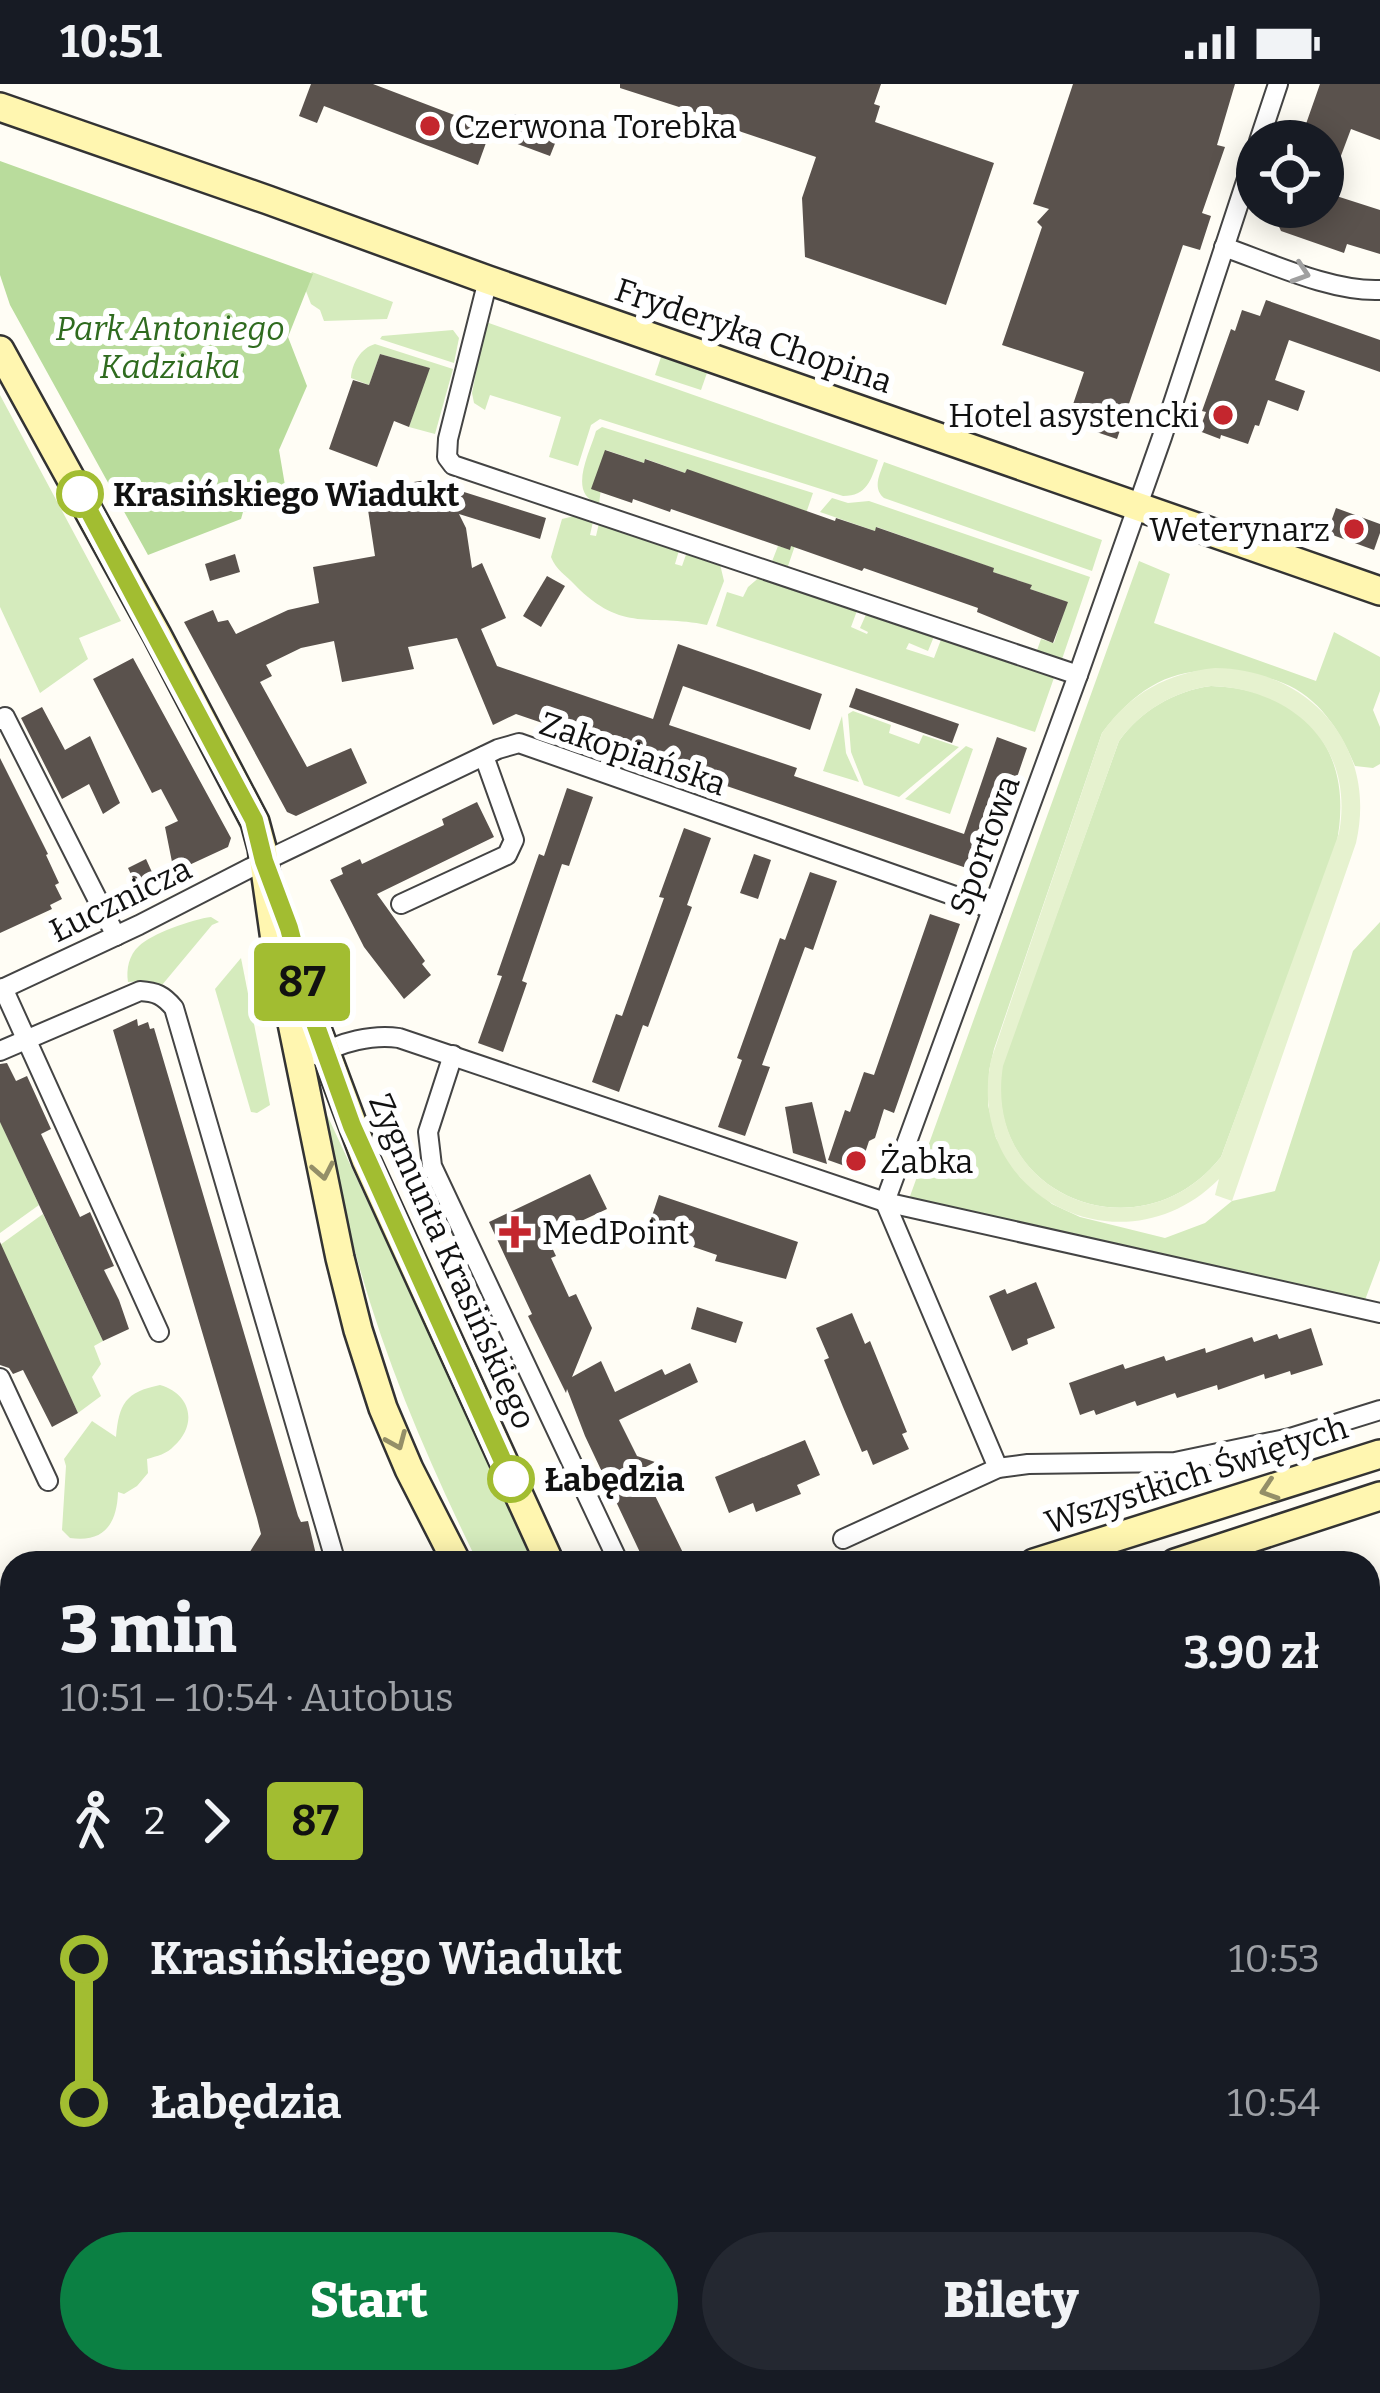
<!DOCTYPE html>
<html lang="pl">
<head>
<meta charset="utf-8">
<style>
	body { margin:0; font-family:Bitter,serif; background:#242831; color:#f1f3f6; height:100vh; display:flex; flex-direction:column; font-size:45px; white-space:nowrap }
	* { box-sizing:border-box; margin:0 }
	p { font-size:39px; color:#9ea1a6 }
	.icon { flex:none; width:66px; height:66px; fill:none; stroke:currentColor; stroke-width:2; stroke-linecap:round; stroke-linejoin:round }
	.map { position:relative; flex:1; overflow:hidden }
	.sheet { position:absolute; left:0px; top:1467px; width:1380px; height:843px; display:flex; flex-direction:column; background:#171b24; border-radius:36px 36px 0 0; box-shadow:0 6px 30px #0003 }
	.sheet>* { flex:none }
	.badge { padding:0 24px; border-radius:9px; font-size:42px; line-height:78px }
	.tools { position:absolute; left:1236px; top:36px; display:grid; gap:24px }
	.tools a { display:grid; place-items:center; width:108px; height:108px; border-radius:50%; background:#171b24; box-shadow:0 6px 30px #0003; font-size:60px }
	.map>.badge { position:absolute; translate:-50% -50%; box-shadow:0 0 0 6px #fff }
	.legs { display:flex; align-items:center; gap:18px; height:132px; padding:0 60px; font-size:39px }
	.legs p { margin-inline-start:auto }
	.overview { display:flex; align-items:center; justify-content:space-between; height:204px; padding:0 60px }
	h1 { font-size:66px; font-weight:800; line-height:90px }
	.button { display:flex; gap:24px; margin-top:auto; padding:24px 60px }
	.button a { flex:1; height:138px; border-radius:72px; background:#0b8043; color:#fff; font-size:48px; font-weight:800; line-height:138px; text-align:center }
	.button a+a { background:#242831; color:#f1f3f6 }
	ul { padding:0 60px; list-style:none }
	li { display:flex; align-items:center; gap:42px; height:144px; font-size:45px }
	li i { display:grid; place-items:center; width:18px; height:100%; margin:0 15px; background:currentColor }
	li i::after { content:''; width:30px; height:30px; margin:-15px; border:9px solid; border-radius:50%; background:#171b24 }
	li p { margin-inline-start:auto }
	li:first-child i { background:linear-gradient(#0000 50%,currentColor 0) }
	li:last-child i { background:linear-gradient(currentColor 50%,#0000 0) }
	.status { display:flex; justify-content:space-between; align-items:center; height:84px; padding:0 60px; background:#171b24; direction:ltr }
	.status svg { height:33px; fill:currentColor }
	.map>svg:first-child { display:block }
</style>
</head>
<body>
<div class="status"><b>10:51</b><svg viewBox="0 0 49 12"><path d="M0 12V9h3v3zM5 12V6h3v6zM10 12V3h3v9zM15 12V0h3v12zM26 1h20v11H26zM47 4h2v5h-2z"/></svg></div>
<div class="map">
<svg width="1380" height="2309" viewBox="0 0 1380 2309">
	<rect width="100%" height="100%" fill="#fffdf5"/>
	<polygon fill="#eee6ef" points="285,2298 714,2298 718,2309 290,2309"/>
	<g fill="#d5ebbd">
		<polygon points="312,188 393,218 387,235 324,237 320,226 311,220 304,202"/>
		<path d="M486 238 878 376C871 396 867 412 843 412L600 335 591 341 578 382 549 373 561 333 490 311 485 326 474 319 472 309Z"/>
		<polygon points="453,246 459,254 454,279 380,255 382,252"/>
		<path d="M375 260 453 285 435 350 409 343 429 284 380 270 369 301 351 294C352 279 361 264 375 260Z"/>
		<polygon points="662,270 708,286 701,306 655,291"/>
		<polygon points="0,311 121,537 79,554 88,575 40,609 0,523"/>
		<path d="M602 343 813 409 788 482 786 484 771 480 778 462 790 465 803 426 687 386 685 389 646 375 644 379 606 366 599 420C567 410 589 371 596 347Z"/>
		<path d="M884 378 1102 456 1092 487 884 414C872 404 880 390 884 378Z"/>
		<polygon points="832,414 848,419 869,417 1090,493 1060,581 1035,572 1041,555 1054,559 1067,518 1030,505 1031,501 993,488 993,484 877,443 875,447 820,428"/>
		<path d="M582 430 594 433 590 451 596 452 600 435 680 463 675 480 682 482 688 465 719 476 724 497 707 541C650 529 623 550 575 501 566 491 556 486 551 473L562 435Z"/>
		<path d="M1139 477 1170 490 1154 539 1316 597 1334 548 1380 573V607L1373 626 1380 643V680L1373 684 1355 682C1341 648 1319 613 1283 599 1272 594 1259 593 1247 591 1182 577 1142 597 1102 649L994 965 989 987 988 1021 996 1054 1020 1093 1052 1120 1080 1133 1165 1154 1205 1139 1232 1117 1275 1107 1353 867 1380 838V1176L1365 1216 909 1115Z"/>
		<polygon points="762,491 858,524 851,543 867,550 868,548 860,544 868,526 935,550 928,567 909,559 906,565 934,574 942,553 1056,588 1035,648 716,542 727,508 743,513 748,503"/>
		<path d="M1211 602C1306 605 1356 669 1336 762L1221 1073C1140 1175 982 1112 1002 982L1119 657C1140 627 1174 607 1211 602Z"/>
		<polygon points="853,627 891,641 889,649 919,660 923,651 959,663 899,713 864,701 851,668 848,630"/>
		<polygon points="842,632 846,669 859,698 823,687"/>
		<polygon points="966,662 973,665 950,730 905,715"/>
		<path d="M211 833 219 838 212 841 162 901 143 897 128 898C126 885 129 871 139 862 151 850 193 835 211 833Z"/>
		<polygon points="241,874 270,1021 257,1029 251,1028 215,905"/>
		<path d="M327 1032 328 1033 536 1479H478C419 1359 367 1235 340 1104 335 1081 326 1054 327 1032Z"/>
		<polygon points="0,1037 39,1121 0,1149"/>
		<polygon points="43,1130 103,1257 94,1262 101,1280 92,1293 101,1312 78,1329 0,1161"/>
		<path d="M160 1301C191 1310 198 1340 174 1362 167 1370 157 1372 147 1375L148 1389 137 1402 124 1410 118 1408C117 1440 104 1459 70 1454L62 1446 66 1382 64 1375 92 1337 116 1353C119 1320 125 1308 160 1301Z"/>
		<polygon points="1380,1514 1380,1743 1368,1748 1368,1518"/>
		<polygon points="12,1823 12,2298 285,2298 290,2309 0,2309 0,1824"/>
		<polygon points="714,2298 927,2298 934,2309 718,2309"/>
	</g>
	<polygon fill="#b9dc9c" points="0,77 313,190 288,253 307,302 279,366 288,419 243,428 241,435 148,471 10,221 0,191"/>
	<path fill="#e6f2cf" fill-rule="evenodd" d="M1215 584C1311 585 1378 664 1356 759L1232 1117 1215 1111 1219 1095C1123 1192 963 1112 991 976L1102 649C1130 609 1168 589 1215 584ZM1211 602C1293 605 1355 662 1339 749L1221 1073C1140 1175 982 1112 1003 982L1119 657C1141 627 1174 607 1211 602Z"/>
	<g fill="#5a524d">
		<polygon points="311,0 373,0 491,45 478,81 324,22 317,39 299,32"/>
		<polygon points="620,0 881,0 874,20 880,22 875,38 994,79 946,221 805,173 802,114 816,73 703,35 704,31 620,4"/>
		<polygon points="1073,0 1235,0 1217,61 1225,63 1202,129 1211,132 1200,166 1183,161 1117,355 1067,338 1084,288 1002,261 1042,143 1037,138 1049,125 1033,120"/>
		<polygon points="1320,0 1380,0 1380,56 1351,45 1327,109 1380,126 1380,170 1347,160 1344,169 1281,147 1270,123 1323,123 1323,57 1300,57"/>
		<polygon points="514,30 560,47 550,72 504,55"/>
		<polygon points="1266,216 1380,256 1380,288 1289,256 1275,296 1305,307 1298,327 1268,316 1259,342 1255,341 1248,360 1221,351 1220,355 1199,347 1206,328 1202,327 1231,245 1235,247 1242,226 1260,232"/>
		<polygon points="380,270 430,284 409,343 394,337 377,383 329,365 353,296 369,301"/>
		<polygon points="605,366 644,379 645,375 685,389 687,385 835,437 836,434 875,447 876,443 994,484 993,488 1032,501 1030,505 1068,518 1053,559 977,528 978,524 881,490 864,484 862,487 791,462 790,466 671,425 670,428 633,415 632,419 591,405"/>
		<polygon points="426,396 546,434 540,455 459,430 466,444 472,484 482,479 506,534 481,545 497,582 653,635 678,560 822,610 810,646 683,602 669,641 797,684 794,692 964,750 997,653 1027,664 984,790 516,630 493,641 457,554 408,563 414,585 342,598 334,557 301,564 266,581 272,592 260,598 307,683 351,664 367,699 296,732 287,728 184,538 213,526 218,538 228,536 236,550 288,526 319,519 313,483 375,472 365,406"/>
		<polygon points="1336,424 1380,440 1380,449 1374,466 1327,449"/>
		<polygon points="235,470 240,488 210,497 205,480"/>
		<polygon points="547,492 565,502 541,543 523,532"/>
		<polygon points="133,574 231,754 228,763 174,788 165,743 178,737 161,705 152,709 93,595"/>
		<polygon points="856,604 959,640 952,659 849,623"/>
		<polygon points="42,623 65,666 90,652 120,719 103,730 89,700 62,715 21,634"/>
		<polygon points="0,674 48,770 46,771 59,799 55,801 62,815 50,821 52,825 0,849"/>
		<polygon points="567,704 593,713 569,782 562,780 522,897 527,899 503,968 478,959 502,892 497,891 539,770 544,772"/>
		<polygon points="477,718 494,753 377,810 425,877 422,880 431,891 404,915 364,863 330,796 343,790 341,784 360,775 362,780 444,741 442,735"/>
		<polygon points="684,744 711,754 687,821 692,823 648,943 643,941 619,1008 592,998 616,930 622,932 664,814 659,813"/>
		<polygon points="754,770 771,776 758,815 740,809"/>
		<polygon points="146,775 156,797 138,805 128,784"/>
		<polygon points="810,788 837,797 813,866 805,863 762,981 770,983 745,1052 718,1043 742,976 737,974 780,854 785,856"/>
		<polygon points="930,830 960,840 894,1029 884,1025 875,1054 869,1057 859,1087 828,1076 845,1026 850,1028 864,988 874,991"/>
		<polygon points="137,935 138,942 148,938 150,945 154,944 298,1432 301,1438 308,1437 318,1479 243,1479 261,1450 257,1434 113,946"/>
		<polygon points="7,979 16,997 27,992 51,1045 41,1050 80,1133 90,1128 114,1182 104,1186 119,1216 129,1245 103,1257 0,1038 0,980"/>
		<polygon points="812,1018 827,1080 793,1069 785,1023"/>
		<polygon points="590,1090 607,1125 547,1153 556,1172 551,1174 569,1213 576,1210 592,1244 572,1293 601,1277 615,1308 662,1285 665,1291 690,1279 698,1298 619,1336 637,1372 655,1378 642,1385 688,1479 645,1479 585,1352 567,1305 566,1309 528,1232 532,1230 489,1138"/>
		<polygon points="659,1111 798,1158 786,1195 715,1177 717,1171 647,1147"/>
		<polygon points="0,1158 78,1329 52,1343 23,1286 13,1290 9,1284 0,1281"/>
		<polygon points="1036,1198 1055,1244 1027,1255 1028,1260 1012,1267 989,1212 1005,1205 1007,1210"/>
		<polygon points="697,1223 743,1238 736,1259 691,1245"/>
		<polygon points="852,1229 865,1260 870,1257 907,1348 902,1350 909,1365 873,1381 867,1366 862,1368 843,1323 824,1276 829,1274 816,1244"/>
		<polygon points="1311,1244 1323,1281 1291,1291 1290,1287 1265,1295 1264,1290 1218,1306 1217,1301 1177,1314 1175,1309 1137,1322 1135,1317 1096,1331 1094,1326 1080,1331 1069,1299 1123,1280 1125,1285 1164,1272 1166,1277 1205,1264 1206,1269 1252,1253 1254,1258 1277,1250 1279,1255"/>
		<polygon points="805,1356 820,1391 797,1401 801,1410 756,1428 753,1419 729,1429 715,1393"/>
	</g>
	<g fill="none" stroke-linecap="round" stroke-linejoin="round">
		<g stroke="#444" stroke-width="22">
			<g id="street">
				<polyline points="1259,57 1278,0"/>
				<path d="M1224 163C1270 179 1332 208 1380 206"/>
				<polyline points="488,196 448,355 447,373 453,381 1078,591"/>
				<polyline points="0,636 5,633 116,852"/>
				<polyline points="401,820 507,771 514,756 484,672"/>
				<polyline points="3,904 159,1248"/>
				<polyline points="0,906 139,841 250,784 498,665 519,659 992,825"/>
				<path d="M0 967 140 907C156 908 163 911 174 924L336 1479"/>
				<polyline points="453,971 428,1048 432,1082 619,1479"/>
				<path d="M318 972C340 958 373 950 399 954L885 1118 1380 1229"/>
				<polyline points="885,1118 1078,591 1162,353 1257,64"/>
				<polyline points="885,1118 998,1384"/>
				<polyline points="0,1294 48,1397"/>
				<polyline points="843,1455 998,1384 1028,1380 1175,1378 1290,1354 1380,1326"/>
				<polyline points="0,1568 12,1566"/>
				<polyline points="1179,2298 1184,2309"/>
				<polyline points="1278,2298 1281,2309"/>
				<polyline points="1303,2309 1334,2299"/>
			</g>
		</g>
		<g stroke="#333" stroke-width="32">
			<g id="secondary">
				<polyline points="0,23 268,116 488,196 1380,507"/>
				<polyline points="0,266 157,551 255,738 262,764 275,856 340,1174 358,1246 383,1324 409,1385 457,1479"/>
				<polyline points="297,878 317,945 366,1076 550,1479"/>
				<polyline points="1034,1479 1380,1370"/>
				<polyline points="1175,1479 1380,1412"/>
				<polyline points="0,1690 12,1688"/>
				<polyline points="0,1773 12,1771"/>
				<polyline points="944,2298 951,2309"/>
			</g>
		</g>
		<use href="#street" stroke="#fff" stroke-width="18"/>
		<use href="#secondary" stroke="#fff6b0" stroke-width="27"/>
	</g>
	<defs><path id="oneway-chevron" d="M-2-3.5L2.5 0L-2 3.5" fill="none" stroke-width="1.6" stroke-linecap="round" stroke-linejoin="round" transform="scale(3)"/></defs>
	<use stroke="#a0a0a0" href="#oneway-chevron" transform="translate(1301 189) rotate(18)"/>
	<g stroke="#948f68">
		<use href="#oneway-chevron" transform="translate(323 1087) rotate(79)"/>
		<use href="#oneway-chevron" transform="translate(397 1357) rotate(67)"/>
		<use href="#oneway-chevron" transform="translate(1269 1406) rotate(162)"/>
	</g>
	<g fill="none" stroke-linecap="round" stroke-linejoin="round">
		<g stroke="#fff" stroke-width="27">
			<polyline id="line-1" points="80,410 254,736 264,777 289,844 311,928 352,1042 511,1395"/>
		</g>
		<use href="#line-1" stroke="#a2bd31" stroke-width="18"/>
	</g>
	<g fill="#c4262e" stroke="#fff" stroke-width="4.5">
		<circle cx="430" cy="42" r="12"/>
		<circle cx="1223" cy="331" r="12"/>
		<circle cx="1354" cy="445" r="12"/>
		<circle cx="856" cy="1077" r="12"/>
		<path d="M509 1130h12v12h12v12h-12v12h-12v-12h-12v-12h12z"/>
	</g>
	<g fill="#fff" stroke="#a2bd31" stroke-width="6">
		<circle cx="80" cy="410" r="21"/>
		<circle cx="511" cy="1395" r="21"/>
	</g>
	<g text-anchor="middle" stroke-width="12" stroke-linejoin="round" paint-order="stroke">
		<g font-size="33" fill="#111" stroke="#fff" text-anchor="start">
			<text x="454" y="54">Czerwona Torebka</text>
			<text x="1199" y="343" text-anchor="end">Hotel asystencki</text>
			<text x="1330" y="457" text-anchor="end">Weterynarz</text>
			<text x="880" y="1089">Żabka</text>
			<text x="542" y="1160">MedPoint</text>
		</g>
		<g font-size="33" font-style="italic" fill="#2f6b1f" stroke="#fff">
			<text x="170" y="256">Park Antoniego<tspan x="170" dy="38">Kadziaka</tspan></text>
		</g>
		<g font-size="33" fill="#111" stroke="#fff">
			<text transform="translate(754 251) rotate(19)" y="12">Fryderyka Chopina</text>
			<text transform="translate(633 669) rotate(19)" y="12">Zakopiańska</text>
			<text transform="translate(984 761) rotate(-70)" y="12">Sportowa</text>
			<text transform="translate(120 815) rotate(-26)" y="12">Łucznicza</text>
			<text transform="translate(453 1177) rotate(66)" y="12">Zygmunta Krasińskiego</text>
			<text transform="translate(1196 1390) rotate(-18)" y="12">Wszystkich Świętych</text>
		</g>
		<g font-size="33" font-weight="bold" fill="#111" stroke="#fff" text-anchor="start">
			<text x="113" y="422">Krasińskiego Wiadukt</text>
			<text x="544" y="1407">Łabędzia</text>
		</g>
	</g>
</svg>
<div class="tools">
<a><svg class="icon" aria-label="locate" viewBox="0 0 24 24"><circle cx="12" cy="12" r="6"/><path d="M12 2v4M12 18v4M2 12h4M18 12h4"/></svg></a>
</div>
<b class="badge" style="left:302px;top:898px;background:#a2bd31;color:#111">87</b>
<section class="sheet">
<div class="overview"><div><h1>3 min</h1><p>10:51 – 10:54 · Autobus</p></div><b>3.90 zł</b></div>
<div class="legs"><svg class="icon" aria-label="walk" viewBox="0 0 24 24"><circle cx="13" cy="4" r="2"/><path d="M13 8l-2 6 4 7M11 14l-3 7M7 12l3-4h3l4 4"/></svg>2<svg class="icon" aria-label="forward" viewBox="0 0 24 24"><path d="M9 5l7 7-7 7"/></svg><b class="badge" style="background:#a2bd31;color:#111">87</b></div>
<ul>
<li><i style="color:#a2bd31"></i><b>Krasińskiego Wiadukt</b><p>10:53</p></li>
<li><i style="color:#a2bd31"></i><b>Łabędzia</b><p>10:54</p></li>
</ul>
<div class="button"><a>Start</a><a>Bilety</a></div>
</section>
</div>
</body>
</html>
